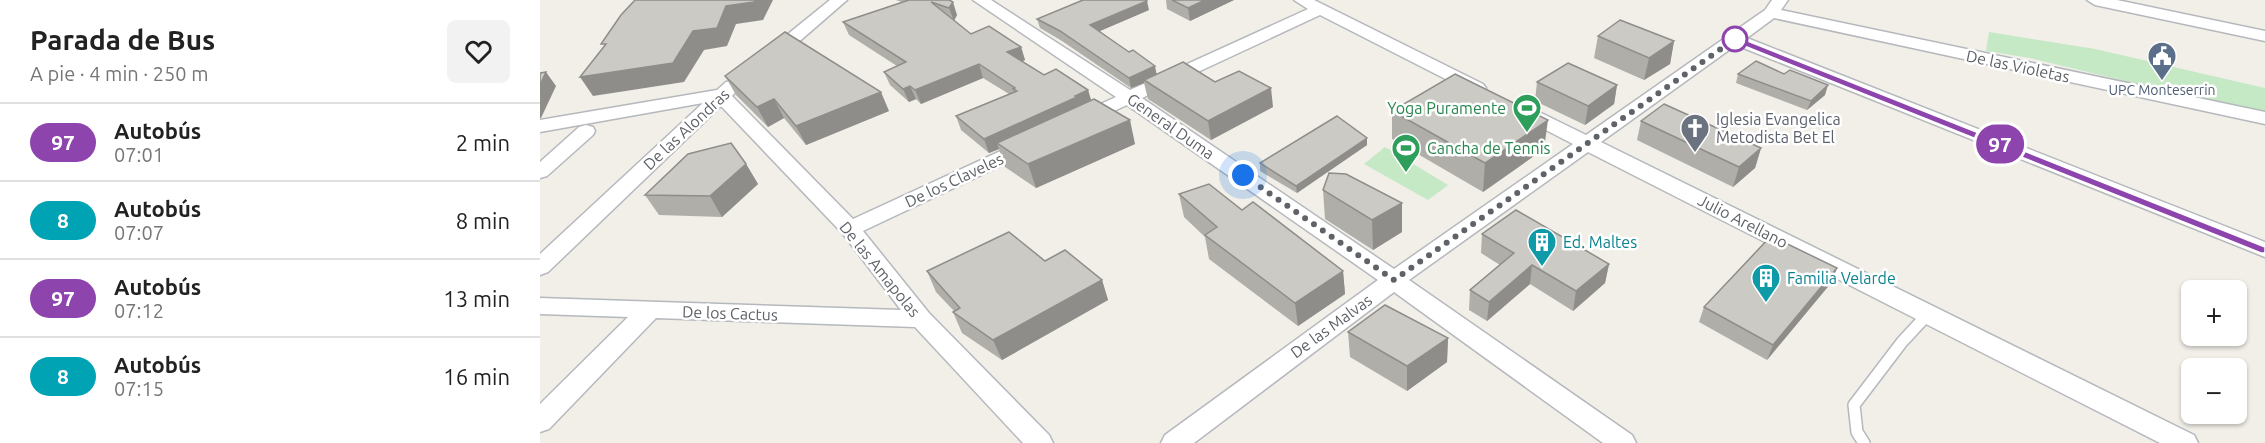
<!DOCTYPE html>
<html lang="es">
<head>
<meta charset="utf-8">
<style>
	body { margin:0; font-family:Ubuntu,sans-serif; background:#f2f2f2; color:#222; height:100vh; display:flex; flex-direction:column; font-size:22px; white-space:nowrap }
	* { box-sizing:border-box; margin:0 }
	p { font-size:20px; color:#767676 }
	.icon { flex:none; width:33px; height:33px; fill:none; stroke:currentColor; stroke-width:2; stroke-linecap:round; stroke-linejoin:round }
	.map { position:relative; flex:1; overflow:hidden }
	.side { display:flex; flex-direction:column; background:#fff; width:540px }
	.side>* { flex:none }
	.badge { padding:0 12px; border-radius:20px; font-size:21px; line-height:39px }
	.fabs { position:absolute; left:1641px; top:280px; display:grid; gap:12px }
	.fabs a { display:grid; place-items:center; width:66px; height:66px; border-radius:9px; background:#fff; box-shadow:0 2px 4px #0004; font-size:30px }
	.you { position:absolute; width:30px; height:30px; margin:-15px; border:4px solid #fff; border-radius:50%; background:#1a73e8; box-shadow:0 0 0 9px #1a73e833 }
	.map>.badge { position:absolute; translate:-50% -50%; box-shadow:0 0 0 3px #fff }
	.round { display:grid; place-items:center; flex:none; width:63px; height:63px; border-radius:9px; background:#f2f2f2 }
	.overview { display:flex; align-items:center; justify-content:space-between; height:102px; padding:0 30px }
	h1 { font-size:28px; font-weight:600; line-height:45px }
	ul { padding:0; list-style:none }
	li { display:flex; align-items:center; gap:18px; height:78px; padding:0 30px; border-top:2px solid #e0e0e0 }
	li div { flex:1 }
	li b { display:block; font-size:22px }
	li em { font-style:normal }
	li .badge { min-width:66px; font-weight:700; text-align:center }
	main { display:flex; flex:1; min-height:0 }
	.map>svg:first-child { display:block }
</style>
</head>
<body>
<main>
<section class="side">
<div class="overview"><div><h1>Parada de Bus</h1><p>A pie · 4 min · 250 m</p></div><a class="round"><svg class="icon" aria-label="heart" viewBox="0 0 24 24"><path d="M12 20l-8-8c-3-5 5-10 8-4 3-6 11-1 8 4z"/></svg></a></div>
<ul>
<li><span class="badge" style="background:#8e44ad;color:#fff">97</span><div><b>Autobús</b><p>07:01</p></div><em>2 min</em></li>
<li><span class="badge" style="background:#00a3b4;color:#fff">8</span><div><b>Autobús</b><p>07:07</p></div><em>8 min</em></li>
<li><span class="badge" style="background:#8e44ad;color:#fff">97</span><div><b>Autobús</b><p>07:12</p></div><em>13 min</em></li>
<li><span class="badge" style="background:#00a3b4;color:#fff">8</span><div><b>Autobús</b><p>07:15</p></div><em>16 min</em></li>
</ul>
</section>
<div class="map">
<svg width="1725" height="443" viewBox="0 0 1725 443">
	<rect width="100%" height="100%" fill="#f1efe8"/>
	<g fill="#c5e8c5">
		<polygon points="1449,32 1555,49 1725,88 1725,111 1626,91 1490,58 1446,51"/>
		<polygon points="845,147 908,185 888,200 824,164"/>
	</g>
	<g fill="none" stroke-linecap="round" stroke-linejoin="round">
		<g stroke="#b5b8bc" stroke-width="14">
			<polyline id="service" points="1324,443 1317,432 1314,405 1362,342 1388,314"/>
		</g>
		<g stroke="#b5b8bc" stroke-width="3">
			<g id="minor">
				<polygon points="290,0 307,0 239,59 227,59 225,55 227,51"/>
				<polygon points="433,0 451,0 590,90 768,9 754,0 774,0 943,84 946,88 943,92 931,92 780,15 602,98 854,269 1033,144 977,115 974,111 977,107 989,107 1046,135 1225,10 1232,0 1248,0 1241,10 1725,112 1725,124 1234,18 1207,38 1725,242 1725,257 1196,45 1061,142 1654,435 1658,443 1620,443 1048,152 869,280 1092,435 1096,443 1063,443 854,292 654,443 621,443 625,435 838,280 587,105 548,123 536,123 533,119 536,115 576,97"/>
				<polygon points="1547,0 1577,0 1725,31 1725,41 1555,5"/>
				<polygon points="192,81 198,82 201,86 192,96 313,219 480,142 494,142 497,146 494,150 323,231 389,313 509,435 513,443 483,443 375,327 116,318 9,429 0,432 0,404 88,317 0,314 0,298 361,310 303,234 181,106 8,272 0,275 0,254 163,103 0,132 0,120 177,90 186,82"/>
				<polygon points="46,125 53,127 55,131 53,135 7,176 0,178 0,162 39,127"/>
			</g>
		</g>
		<use href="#service" stroke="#fff" stroke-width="11"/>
		<use href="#minor" fill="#fff" fill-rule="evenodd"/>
	</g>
	<g fill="#afaea9">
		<polygon points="356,0 409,0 417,15 414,20 431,34 481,47 485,60 482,61 504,75 548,90 551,100 595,144 496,188 465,167 459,149 449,153 421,130 416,116 469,94 443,78 381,104 376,99 369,102 350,85 344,72 357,66 309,35 303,22 362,2"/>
		<polygon points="626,0 694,0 650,21 627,9"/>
		<polygon points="609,10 560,31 617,74 675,82 733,107 671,140 608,99 604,83 591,88 522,41 500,28 497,19"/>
		<polygon points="1058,36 1134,41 1130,64 1104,80 1054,58"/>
		<polygon points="1198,74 1285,95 1267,110 1196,83"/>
		<polygon points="185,76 349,111 266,145 244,118 228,127 196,95"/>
		<polygon points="997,82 1077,85 1074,104 1045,125 995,101"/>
		<polygon points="852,111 1004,149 943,192 852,139"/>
		<polygon points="1101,121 1221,148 1215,168 1193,187 1097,140"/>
		<polygon points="827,138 827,145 757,193 720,171 720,163"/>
		<polygon points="206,164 218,184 182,217 119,215 105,195"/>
		<polygon points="783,190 862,203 862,232 833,250 785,219"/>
		<polygon points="639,194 702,210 803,271 805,294 758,326 669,259 665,237 644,217"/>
		<polygon points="942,234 1069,264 1065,283 1033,311 990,284 947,321 929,310 930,290 960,265 941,253"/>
		<polygon points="505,261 562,280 568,300 462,360 422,333 413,312 414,311 396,292 387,271"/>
		<polygon points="1297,268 1291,283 1227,360 1159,322 1164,307"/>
		<polygon points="808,332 908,338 907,362 867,391 810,357"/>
	</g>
	<g fill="#8f8d8a">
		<polygon points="215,0 233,0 223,20 196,24 187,46 164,50 144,82 53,96 40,77 153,31 186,6"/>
		<polygon points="665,0 694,0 650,21 648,8"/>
		<polygon points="607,1 609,10 553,34 550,25"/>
		<polygon points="413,2 417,15 414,21 409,8"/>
		<polygon points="1134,41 1130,64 1104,80 1109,58"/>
		<polygon points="481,47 485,60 472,66 467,52"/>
		<polygon points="439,64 443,78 381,104 375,90"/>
		<polygon points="615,66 617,76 604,80 604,83 591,88 589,78"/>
		<polygon points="6,72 16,86 1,118 0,118 0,85"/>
		<polygon points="1077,85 1074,104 1045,125 1048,106"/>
		<polygon points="1288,85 1285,95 1267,110 1271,101"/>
		<polygon points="370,86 376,99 369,102 363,89"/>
		<polygon points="731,88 733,107 671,140 668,121"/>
		<polygon points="548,90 552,103 457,143 459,149 449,153 444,139"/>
		<polygon points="341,92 349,111 266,145 256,126"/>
		<polygon points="234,99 244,118 228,127 217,107"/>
		<polygon points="590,120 595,144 496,188 488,164"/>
		<polygon points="1008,120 1004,149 943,192 945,163"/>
		<polygon points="827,138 827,145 757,193 756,186"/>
		<polygon points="1221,148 1215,168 1193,187 1199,167"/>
		<polygon points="206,164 218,184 182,217 170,196"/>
		<polygon points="862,203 862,232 833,250 832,220"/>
		<polygon points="1069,264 1065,283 1033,311 1036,291"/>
		<polygon points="992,265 990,284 947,321 949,302"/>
		<polygon points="1297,268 1291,283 1227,360 1233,345"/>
		<polygon points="803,271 805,294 758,326 755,303"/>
		<polygon points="562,280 568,300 462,360 453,340"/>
		<polygon points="908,338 907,362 867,391 867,366"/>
	</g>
	<g fill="#cccac5" stroke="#8f8d8a" stroke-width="1.5">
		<polygon points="95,0 215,0 214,2 186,6 177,28 153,31 133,63 40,77 66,44 61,44 81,15"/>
		<polygon points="369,0 409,0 413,2 409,8 391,2 431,34 449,26 481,47 467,52 504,75 516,69 548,90 535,96 537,97 444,139 416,116 477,91 473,89 475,88 439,64 375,90 370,86 363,89 344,72 366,62 303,22"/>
		<polygon points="543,0 606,0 607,1 550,25 589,52 593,50 615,66 589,78 520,31 497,19"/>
		<polygon points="632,0 665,0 648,8"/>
		<polygon points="1080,20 1134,41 1109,58 1058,36"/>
		<polygon points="245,32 341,92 256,126 234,99 217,107 185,76"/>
		<polygon points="1216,61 1244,74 1250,70 1288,85 1271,101 1198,74"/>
		<polygon points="643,62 675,82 699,71 731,88 668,121 604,80"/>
		<polygon points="1028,63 1077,85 1048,106 997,82"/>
		<polygon points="6,72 0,85 0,73"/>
		<polygon points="915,74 1008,120 945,163 852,111"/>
		<polygon points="554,99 590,120 488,164 457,143"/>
		<polygon points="1124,104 1221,148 1199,167 1101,121"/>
		<polygon points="797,116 827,138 756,186 720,163"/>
		<polygon points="191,143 206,164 170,196 105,195 148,154"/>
		<polygon points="789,173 806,174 862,203 832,220 783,190"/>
		<polygon points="669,184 702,210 713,202 803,271 755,303 665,235 677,227 639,194"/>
		<polygon points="976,210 1069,264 1036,291 992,265 949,302 930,290 974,253 942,234"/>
		<polygon points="469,232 505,261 525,250 562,280 453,340 413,312 420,308 387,271"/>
		<polygon points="1231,236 1297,268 1233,345 1164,307"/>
		<polygon points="845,305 908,338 867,366 808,332"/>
	</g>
	<polygon fill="#8e44ad" stroke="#fff" stroke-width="1.5" points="1195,36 1725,247 1725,253 1721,253 1192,41 1190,39"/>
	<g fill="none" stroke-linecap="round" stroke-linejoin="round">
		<polyline stroke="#5f6368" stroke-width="6" stroke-dasharray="0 10.8" points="703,175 854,280 1195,39"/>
	</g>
	<defs>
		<g id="civic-pin" transform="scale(1.5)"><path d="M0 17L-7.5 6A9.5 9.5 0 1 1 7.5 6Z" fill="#5c6f8a" stroke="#fff"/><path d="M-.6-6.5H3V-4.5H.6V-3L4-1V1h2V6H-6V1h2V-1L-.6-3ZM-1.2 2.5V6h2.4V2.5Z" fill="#fff"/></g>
		<g id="stadium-pin" transform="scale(1.5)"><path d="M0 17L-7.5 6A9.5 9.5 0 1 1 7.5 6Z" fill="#2e9e5b" stroke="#fff"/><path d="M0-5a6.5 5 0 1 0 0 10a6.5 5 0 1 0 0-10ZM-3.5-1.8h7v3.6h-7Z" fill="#fff"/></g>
		<g id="church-pin" transform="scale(1.5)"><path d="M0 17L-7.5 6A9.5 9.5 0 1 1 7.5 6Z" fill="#6b7280" stroke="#fff"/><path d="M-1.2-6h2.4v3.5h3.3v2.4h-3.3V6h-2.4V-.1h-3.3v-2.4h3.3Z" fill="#fff"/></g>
		<g id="building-pin" transform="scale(1.5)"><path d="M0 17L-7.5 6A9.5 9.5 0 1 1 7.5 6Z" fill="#0f9aa8" stroke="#fff"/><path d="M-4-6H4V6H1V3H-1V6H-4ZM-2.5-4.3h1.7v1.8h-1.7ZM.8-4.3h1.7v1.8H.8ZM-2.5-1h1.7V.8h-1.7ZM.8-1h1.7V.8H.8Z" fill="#fff"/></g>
	</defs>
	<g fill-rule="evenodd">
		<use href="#civic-pin" x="1622" y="56"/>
		<use href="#stadium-pin" x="987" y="108"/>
		<use href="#church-pin" x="1155" y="128"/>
		<use href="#stadium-pin" x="866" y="148"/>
		<use href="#building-pin" x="1002" y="242"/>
		<use href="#building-pin" x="1226" y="278"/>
	</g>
	<circle fill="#fff" stroke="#8e44ad" stroke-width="3" cx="1195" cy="39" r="12"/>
	<g text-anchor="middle" stroke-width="5" stroke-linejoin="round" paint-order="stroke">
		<g font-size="14" fill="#4e5e75" stroke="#fff">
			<text x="1622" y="95">UPC Monteserrin</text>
		</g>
		<g font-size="16" fill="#5f6368" stroke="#fff">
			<text transform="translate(1478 66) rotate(12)" y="6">De las Violetas</text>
			<text transform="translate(631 126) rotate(35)" y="6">General Duma</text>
			<text transform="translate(146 129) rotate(-43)" y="6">De las Alondras</text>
			<text transform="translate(414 180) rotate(-25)" y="6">De los Claveles</text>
			<text transform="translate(1203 221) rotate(27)" y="6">Julio Arellano</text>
			<text transform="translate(340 269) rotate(51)" y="6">De las Amapolas</text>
			<text transform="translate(190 313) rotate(2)" y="6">De los Cactus</text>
			<text transform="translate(791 326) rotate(-36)" y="6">De las Malvas</text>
		</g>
		<g font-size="16" fill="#27864d" stroke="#fff" text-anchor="end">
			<text x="966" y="114">Yoga Puramente</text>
			<text x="887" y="154" text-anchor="start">Cancha de Tennis</text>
		</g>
		<g font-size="16" fill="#5b616d" stroke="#fff" text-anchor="start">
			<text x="1176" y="125">Iglesia Evangelica<tspan x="1176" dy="18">Metodista Bet El</tspan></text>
		</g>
		<g font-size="16" fill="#0d838f" stroke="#fff" text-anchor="start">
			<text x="1023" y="248">Ed. Maltes</text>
			<text x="1247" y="284">Familia Velarde</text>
		</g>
	</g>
</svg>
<div class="fabs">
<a>+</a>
<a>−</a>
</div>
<div class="you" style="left:703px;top:175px"></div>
<b class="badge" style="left:1460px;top:144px;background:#8e44ad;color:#fff">97</b>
</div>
</main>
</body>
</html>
